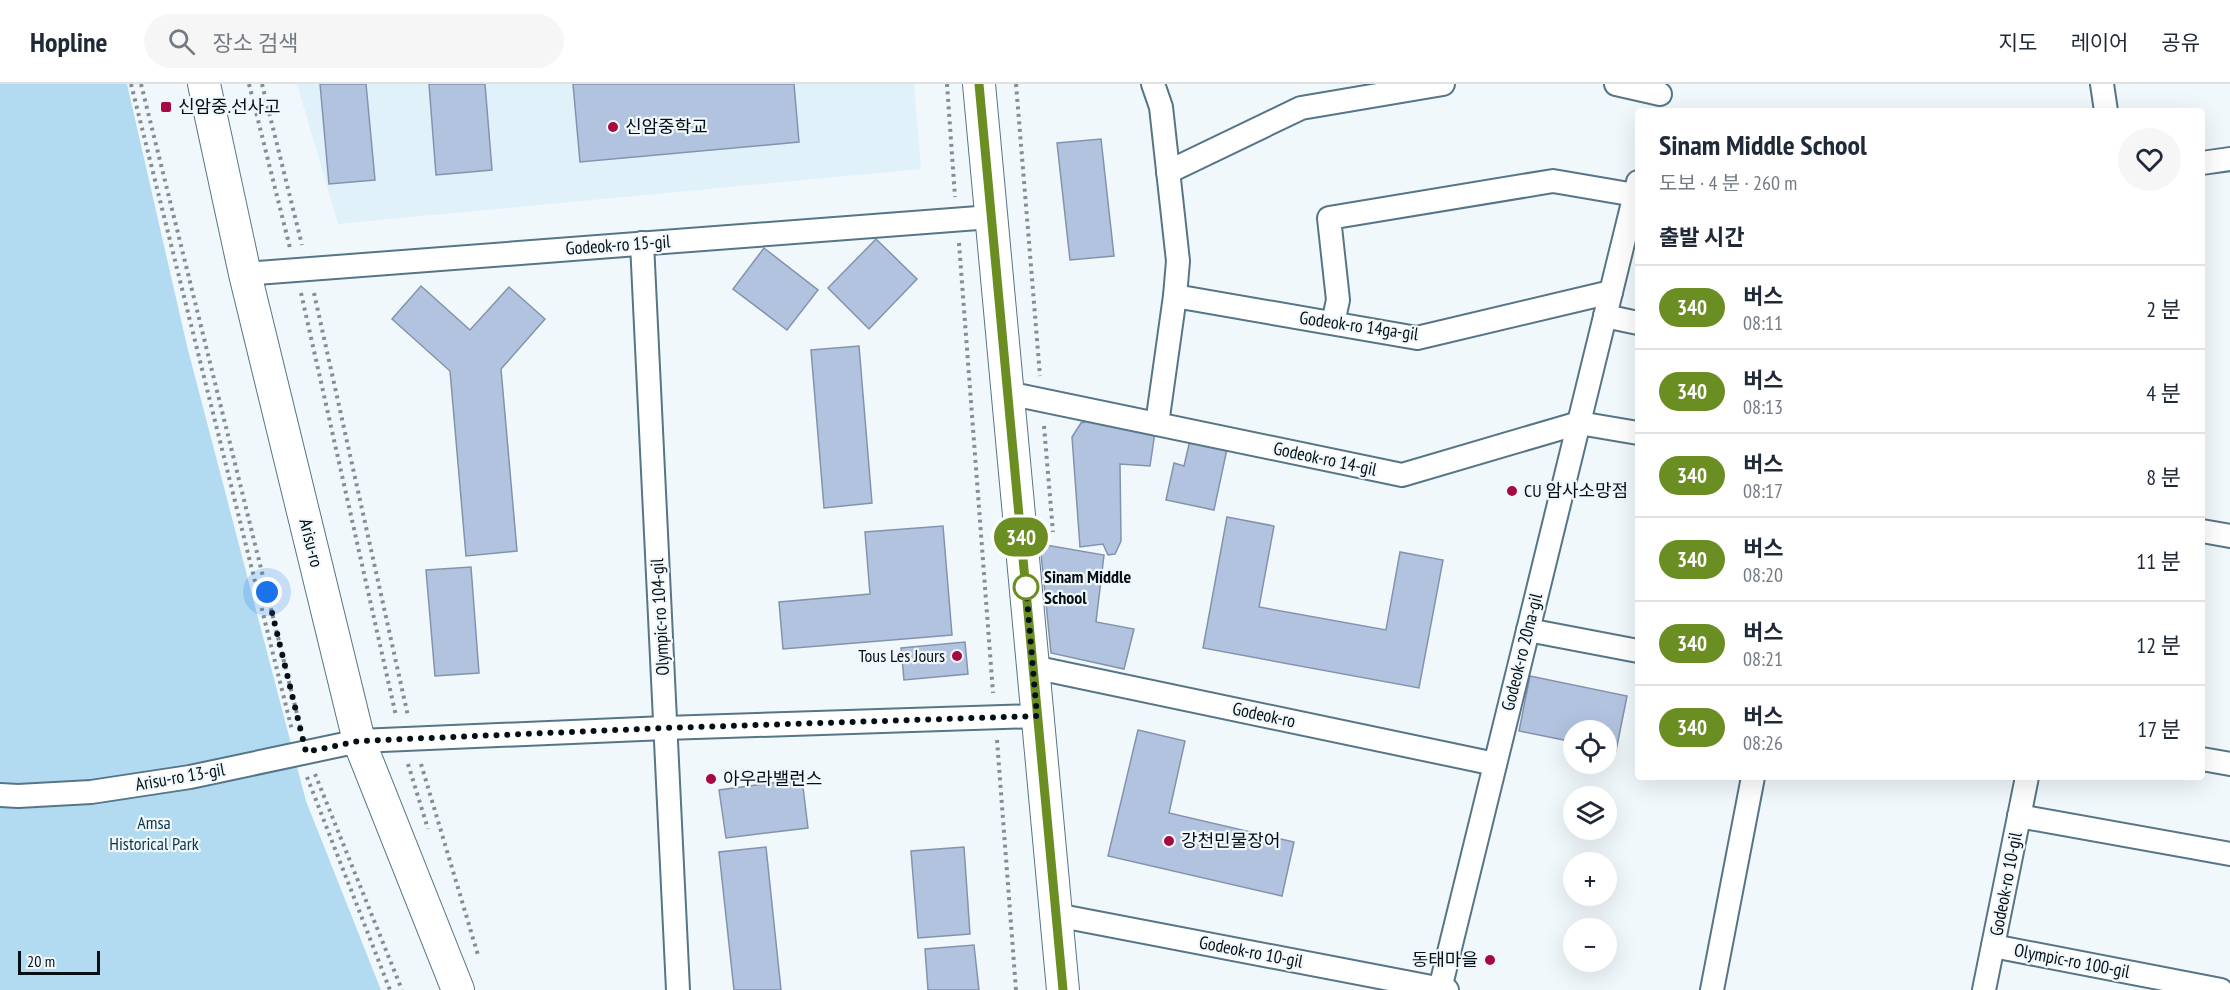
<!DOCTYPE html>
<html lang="ko">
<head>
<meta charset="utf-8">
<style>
	body { margin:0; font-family:"PT Sans Narrow","Noto Sans KR",sans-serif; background:#f6f6f7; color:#1f2937; height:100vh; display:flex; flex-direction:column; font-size:22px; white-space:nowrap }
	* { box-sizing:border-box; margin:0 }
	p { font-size:20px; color:#747a83 }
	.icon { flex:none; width:33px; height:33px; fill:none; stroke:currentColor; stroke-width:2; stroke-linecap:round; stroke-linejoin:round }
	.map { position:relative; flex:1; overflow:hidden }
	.sheet { position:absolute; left:1635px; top:24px; width:570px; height:672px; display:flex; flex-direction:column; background:#fff; border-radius:6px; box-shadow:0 6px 24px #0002 }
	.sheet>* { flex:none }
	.badge { padding:0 12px; border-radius:20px; font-size:21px; line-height:39px }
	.fabs { position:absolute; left:1563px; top:636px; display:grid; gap:12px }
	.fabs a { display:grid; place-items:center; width:54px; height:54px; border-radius:50%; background:#fff; box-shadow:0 6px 24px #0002; font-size:30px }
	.scale { position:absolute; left:18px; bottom:15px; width:82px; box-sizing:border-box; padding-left:6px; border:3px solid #051016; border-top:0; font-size:16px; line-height:21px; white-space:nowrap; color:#051016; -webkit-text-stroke:4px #f1f8fc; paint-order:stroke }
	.you { position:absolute; width:30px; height:30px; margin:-15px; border:4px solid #fff; border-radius:50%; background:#1a73e8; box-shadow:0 0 0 9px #1a73e833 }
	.map>.badge { position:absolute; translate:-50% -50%; box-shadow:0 0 0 3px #fff }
	h2 { padding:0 24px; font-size:22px; line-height:54px }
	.round { display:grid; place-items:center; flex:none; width:63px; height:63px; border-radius:32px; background:#f6f6f7 }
	.overview { display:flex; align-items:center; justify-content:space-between; height:102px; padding:0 24px }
	h1 { font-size:28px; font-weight:800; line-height:45px }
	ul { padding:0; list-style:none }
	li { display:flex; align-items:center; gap:18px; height:84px; padding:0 24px; border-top:2px solid #e0e1e3 }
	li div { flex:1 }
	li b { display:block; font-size:22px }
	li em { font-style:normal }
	li .badge { min-width:66px; font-weight:700; text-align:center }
	header { display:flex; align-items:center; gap:36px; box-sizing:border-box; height:84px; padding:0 30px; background:#fff; border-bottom:2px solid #e0e1e3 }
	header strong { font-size:28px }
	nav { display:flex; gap:33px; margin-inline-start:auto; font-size:21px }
	.search { width:420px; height:54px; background:#f6f6f7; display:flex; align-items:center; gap:15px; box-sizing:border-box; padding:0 21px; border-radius:33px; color:#747a83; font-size:22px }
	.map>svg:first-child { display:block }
</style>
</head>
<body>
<header>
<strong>Hopline</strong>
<div class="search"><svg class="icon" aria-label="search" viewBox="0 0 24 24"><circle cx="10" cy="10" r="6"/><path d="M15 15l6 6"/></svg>장소 검색</div>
<nav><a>지도</a><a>레이어</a><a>공유</a></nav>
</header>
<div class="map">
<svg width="2230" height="906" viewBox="0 0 2230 906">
	<rect width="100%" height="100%" fill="#f1f8fc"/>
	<polygon fill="#e0f1fa" points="297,0 914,0 921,85 338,140"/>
	<polygon fill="#b2dbf1" points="0,0 127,0 187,262 306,717 381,906 0,906"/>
	<g fill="#b1c3df" stroke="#8393ae" stroke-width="1.5">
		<polygon points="320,0 366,0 375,96 329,100"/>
		<polygon points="429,0 485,0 492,86 436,91"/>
		<polygon points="573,0 794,0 799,58 580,78"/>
		<polygon points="1101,55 1114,172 1070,176 1057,59"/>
		<polygon points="876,155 917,195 869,245 828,204"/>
		<polygon points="764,164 818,206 787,246 733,205"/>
		<polygon points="421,202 470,246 509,203 545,235 501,285 517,467 466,472 450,287 392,235"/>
		<polygon points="859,262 872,419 824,424 811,266"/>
		<polygon points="1101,333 1155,348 1150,382 1120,380 1121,457 1115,470 1108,471 1103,460 1080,463 1072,353 1081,339"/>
		<polygon points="1190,356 1227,365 1214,426 1166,416 1174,379 1184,382"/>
		<polygon points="1227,433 1274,442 1259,523 1386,546 1400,468 1443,476 1419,604 1203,564"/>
		<polygon points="943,442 952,551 783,565 779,518 870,510 865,448"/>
		<polygon points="1040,460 1104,471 1096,538 1134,545 1124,585 1051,569"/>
		<polygon points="471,483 479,589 435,592 426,486"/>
		<polygon points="965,558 968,590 904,596 901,564"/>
		<polygon points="1530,592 1627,612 1616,667 1606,665 1606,646 1574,646 1574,658 1519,647"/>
		<polygon points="1138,646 1185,657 1169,729 1294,758 1282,812 1108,772"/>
		<polygon points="802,695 808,744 726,754 719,706"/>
		<polygon points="766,763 781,906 734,906 719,768"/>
		<polygon points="964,763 970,850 918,854 911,767"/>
		<polygon points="974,861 979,906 928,906 925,865"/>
	</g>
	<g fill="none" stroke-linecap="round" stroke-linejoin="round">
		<g stroke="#567586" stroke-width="26">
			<g id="street">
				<polyline points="1153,0 1161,23 1178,177 1175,212 1157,340"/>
				<polyline points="1616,0 1660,10"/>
				<polyline points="2102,0 2106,27"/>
				<polyline points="2202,79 2230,75"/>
				<polyline points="1168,88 1301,24 1443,0"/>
				<polyline points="642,159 678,906"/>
				<polyline points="245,190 991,133"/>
				<polyline points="1175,212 1417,254 1611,208"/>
				<polyline points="1605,232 1638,239"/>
				<polyline points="1333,239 1338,216 1329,134 1553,97 1635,111"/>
				<polyline points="1008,309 1402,391 1579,339 1638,349"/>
				<polyline points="2202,447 2230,452"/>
				<polyline points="1528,546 1638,567"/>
				<polyline points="1033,583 1495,680"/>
				<polyline points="2202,675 2230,680"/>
				<polyline points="0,711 18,712 91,708 190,693 359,657 665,644 1037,632"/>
				<polyline points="2019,732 2230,770"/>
				<polyline points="1056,831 1447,906"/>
				<polyline points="1993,862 2221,906"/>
				<polyline points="1440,905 1638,98"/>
				<polyline points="1712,906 1753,693"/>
				<polyline points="1984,906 2027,693"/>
			</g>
		</g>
		<g stroke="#567586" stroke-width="34">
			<g id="secondary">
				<polyline points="204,0 245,190 359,657 458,906"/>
				<polyline points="979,0 1063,906"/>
			</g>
		</g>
		<g stroke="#858e93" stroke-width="4" stroke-dasharray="3 4.5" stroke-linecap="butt">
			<polyline points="131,0 292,646"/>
			<polyline points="141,0 301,646"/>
			<polyline points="249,0 290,164"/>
			<polyline points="262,0 302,161"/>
			<polyline points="947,0 955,113"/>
			<polyline points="1016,0 1040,292"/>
			<polyline points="959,159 993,609"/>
			<polyline points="301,209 396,632"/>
			<polyline points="314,209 408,632"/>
			<polyline points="1044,342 1053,448"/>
			<polyline points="997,656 1016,906"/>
			<polyline points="408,680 428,745"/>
			<polyline points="421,680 478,871"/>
			<polyline points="315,690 402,906"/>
			<polyline points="307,693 390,906"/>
		</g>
		<use href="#street" stroke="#fff" stroke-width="22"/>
		<use href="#secondary" stroke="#fff" stroke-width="32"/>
	</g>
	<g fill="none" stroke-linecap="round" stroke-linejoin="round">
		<g stroke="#fff" stroke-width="14">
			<polyline id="line" points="979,0 1063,906"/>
		</g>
		<use href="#line" stroke="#6b8e23" stroke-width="9"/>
		<polyline stroke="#051016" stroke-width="6" stroke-dasharray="0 10.8" points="267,508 306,668 359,657 665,644 1037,632 1025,492 1026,503"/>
	</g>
	<g fill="#a50b41" stroke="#f1f8fc" stroke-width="2">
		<rect x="160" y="17" width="12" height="12" rx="3"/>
		<circle cx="613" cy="43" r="6"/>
		<circle cx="1512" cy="407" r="6"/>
		<circle cx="957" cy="572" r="6"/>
		<circle cx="711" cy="695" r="6"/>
		<circle cx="1169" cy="757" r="6"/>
		<circle cx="1490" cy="876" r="6"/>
	</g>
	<circle fill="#fff" stroke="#6b8e23" stroke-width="3" cx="1026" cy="503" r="12"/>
	<g text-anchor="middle" stroke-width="4.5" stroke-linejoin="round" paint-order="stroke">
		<g font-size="18" fill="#051016" stroke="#f1f8fc" text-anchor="start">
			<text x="178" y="29">신암중.선사고</text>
			<text x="625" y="49">신암중학교</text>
			<text x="1524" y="413">CU 암사소망점</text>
			<text x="945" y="578" text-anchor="end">Tous Les Jours</text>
			<text x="723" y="701">아우라밸런스</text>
			<text x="1181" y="763">강천민물장어</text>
			<text x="1478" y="882" text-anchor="end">동태마을</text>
		</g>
		<g font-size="18" fill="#051016" stroke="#f1f8fc">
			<text transform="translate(618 161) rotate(-4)" y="6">Godeok-ro 15-gil</text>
			<text transform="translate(1359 242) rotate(8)" y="6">Godeok-ro 14ga-gil</text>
			<text transform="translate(1325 375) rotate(12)" y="6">Godeok-ro 14-gil</text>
			<text transform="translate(311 459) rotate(76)" y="6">Arisu-ro</text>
			<text transform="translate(660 533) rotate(-93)" y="6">Olympic-ro 104-gil</text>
			<text transform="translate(1522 568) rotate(-76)" y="6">Godeok-ro 20na-gil</text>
			<text transform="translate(1264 631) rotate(12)" y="6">Godeok-ro</text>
			<text transform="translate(180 693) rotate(-10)" y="6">Arisu-ro 13-gil</text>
			<text transform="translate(2006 800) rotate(-79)" y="6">Godeok-ro 10-gil</text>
			<text transform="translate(1251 868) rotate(11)" y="6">Godeok-ro 10-gil</text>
			<text transform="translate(2072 877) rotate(11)" y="6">Olympic-ro 100-gil</text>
		</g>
		<g font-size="18" font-weight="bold" fill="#051016" stroke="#f1f8fc" text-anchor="start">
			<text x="1044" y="499">Sinam Middle<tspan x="1044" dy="21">School</tspan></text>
		</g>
		<g font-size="18" fill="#0c3648" stroke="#f1f8fc">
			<text x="154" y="745">Amsa<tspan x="154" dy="21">Historical Park</tspan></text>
		</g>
	</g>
</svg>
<div class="fabs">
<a><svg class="icon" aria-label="locate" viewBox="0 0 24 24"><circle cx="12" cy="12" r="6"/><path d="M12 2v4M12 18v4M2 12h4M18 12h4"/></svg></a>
<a><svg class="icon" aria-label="layers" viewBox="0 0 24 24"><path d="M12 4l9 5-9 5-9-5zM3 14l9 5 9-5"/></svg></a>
<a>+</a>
<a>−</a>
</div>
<div class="scale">20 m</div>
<div class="you" style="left:267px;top:508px"></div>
<b class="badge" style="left:1021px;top:453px;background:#6b8e23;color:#fff">340</b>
<section class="sheet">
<div class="overview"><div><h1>Sinam Middle School</h1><p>도보 · 4 분 · 260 m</p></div><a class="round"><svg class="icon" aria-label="heart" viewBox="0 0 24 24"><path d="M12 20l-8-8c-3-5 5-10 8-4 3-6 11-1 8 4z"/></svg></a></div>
<h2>출발 시간</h2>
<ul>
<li><span class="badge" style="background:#6b8e23;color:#fff">340</span><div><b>버스</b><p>08:11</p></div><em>2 분</em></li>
<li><span class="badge" style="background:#6b8e23;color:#fff">340</span><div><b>버스</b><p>08:13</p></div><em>4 분</em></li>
<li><span class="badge" style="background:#6b8e23;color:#fff">340</span><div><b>버스</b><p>08:17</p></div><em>8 분</em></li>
<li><span class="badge" style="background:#6b8e23;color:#fff">340</span><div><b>버스</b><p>08:20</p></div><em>11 분</em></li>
<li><span class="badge" style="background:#6b8e23;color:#fff">340</span><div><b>버스</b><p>08:21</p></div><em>12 분</em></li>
<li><span class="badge" style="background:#6b8e23;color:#fff">340</span><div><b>버스</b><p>08:26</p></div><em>17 분</em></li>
</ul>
</section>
</div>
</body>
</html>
